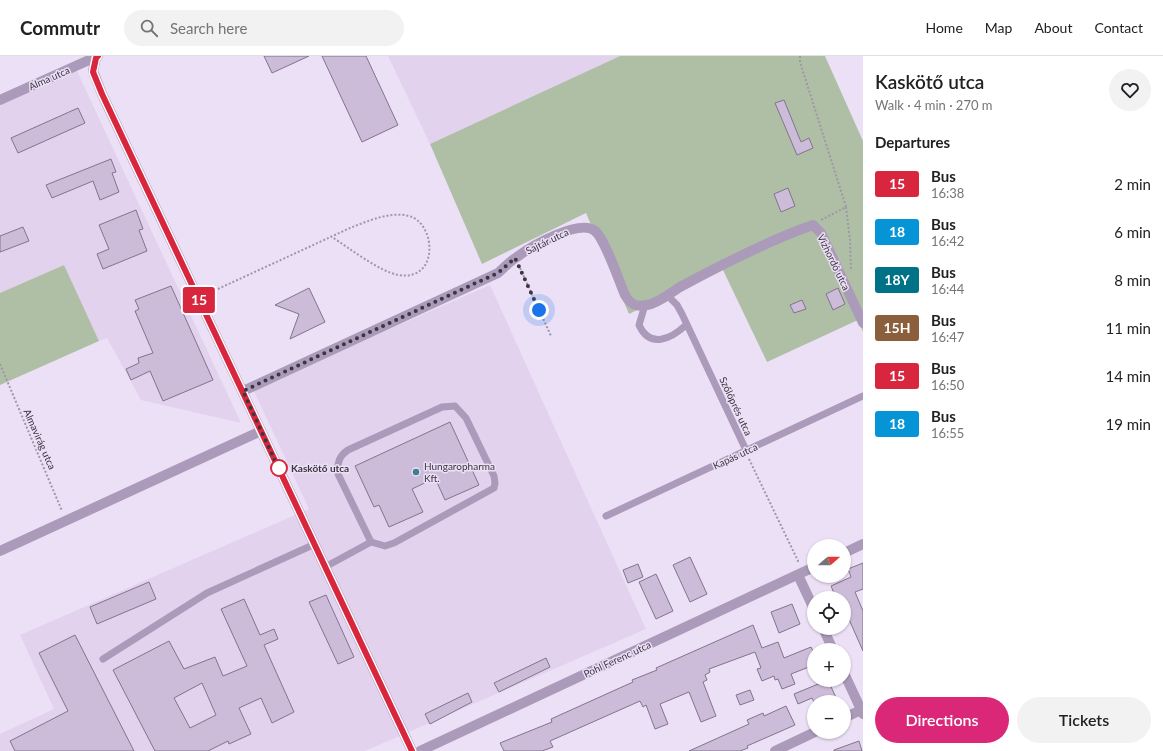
<!DOCTYPE html>
<html lang="en">
<head>
<meta charset="utf-8">
<style>
	body { margin:0; font-family:Lato,sans-serif; background:#f2f2f2; color:#202124; height:100vh; display:flex; flex-direction:column; font-size:15px; white-space:nowrap }
	* { box-sizing:border-box; margin:0 }
	p { font-size:13px; color:#757577 }
	.icon { flex:none; width:22px; height:22px; fill:none; stroke:currentColor; stroke-width:2; stroke-linecap:round; stroke-linejoin:round }
	.map { position:relative; flex:1; overflow:hidden }
	.side { display:flex; flex-direction:column; background:#fff; width:300px }
	.side>* { flex:none }
	.badge { padding:0 8px; border-radius:3px; font-size:14px; line-height:26px }
	.needle { width:26px; rotate:70deg }
	.buttons { position:absolute; left:807px; top:483px; display:grid; gap:8px }
	.buttons a { display:grid; place-items:center; width:44px; height:44px; border-radius:50%; background:#fff; box-shadow:0 1px 3px #0004; font-size:20px }
	.you { position:absolute; width:20px; height:20px; margin:-10px; border:3px solid #fff; border-radius:50%; background:#1a73e8; box-shadow:0 0 0 6px #1a73e833 }
	.map>.badge { position:absolute; translate:-50% -50%; box-shadow:0 0 0 2px #fff }
	h2 { padding:0 12px; font-size:15px; line-height:36px }
	.round { display:grid; place-items:center; flex:none; width:42px; height:42px; border-radius:21px; background:#f2f2f2 }
	.summary { display:flex; align-items:center; justify-content:space-between; height:68px; padding:0 12px }
	h1 { font-size:19px; font-weight:600; line-height:30px }
	.action { display:flex; gap:8px; margin-top:auto; padding:8px 12px }
	.action a { flex:1; height:46px; border-radius:24px; background:#db2777; color:#fff; font-size:16px; font-weight:600; line-height:46px; text-align:center }
	.action a+a { background:#f2f2f2; color:#202124 }
	ul { padding:0; list-style:none }
	li { display:flex; align-items:center; gap:12px; height:48px; padding:0 12px }
	li div { flex:1 }
	li b { display:block; font-size:15px }
	li em { font-style:normal }
	li .badge { min-width:44px; font-weight:700; text-align:center }
	header { display:flex; align-items:center; gap:24px; box-sizing:border-box; height:56px; padding:0 20px; background:#fff; border-bottom:1px solid #e0e0e0 }
	header strong { font-size:19px }
	nav { display:flex; gap:22px; margin-inline-start:auto; font-size:14px }
	.search { width:280px; height:36px; background:#f2f2f2; display:flex; align-items:center; gap:10px; box-sizing:border-box; padding:0 14px; border-radius:22px; color:#757577; font-size:15px }
	main { display:flex; flex:1; min-height:0 }
	.map>svg:first-child { display:block }
</style>
</head>
<body>
<header>
<strong>Commutr</strong>
<div class="search"><svg class="icon" aria-label="search" viewBox="0 0 24 24"><circle cx="10" cy="10" r="6"/><path d="M15 15l6 6"/></svg>Search here</div>
<nav><a>Home</a><a>Map</a><a>About</a><a>Contact</a></nav>
</header>
<main>
<div class="map">
<svg width="863" height="695" viewBox="0 0 863 695">
	<rect width="100%" height="100%" fill="#ece0f7"/>
	<g fill="#e2d2ee">
		<polygon points="388,0 620,0 430,88"/>
		<polygon points="76,13 241,367 141,344 107,282 99,285 64,209 0,237 0,47"/>
		<polygon points="490,229 646,573 365,695 0,695 0,678 54,653 20,579 309,453 253,333"/>
	</g>
	<g fill="#afbfa6">
		<polygon points="620,0 825,0 863,85 863,276 858,264 767,306 722,212 629,258 586,157 482,208 430,88"/>
		<polygon points="64,209 99,285 0,329 0,237"/>
	</g>
	<g fill="#ccbbd9" stroke="#81758a" fill-rule="evenodd">
		<polygon points="264,0 309,0 272,17"/>
		<polygon points="322,0 366,0 398,69 362,86"/>
		<polygon points="784,44 801,86 809,82 813,92 797,99 775,47"/>
		<polygon points="78,52 85,67 18,97 11,82"/>
		<polygon points="111,103 116,116 112,117 119,136 100,144 93,125 52,142 46,129"/>
		<polygon points="788,132 795,150 781,156 774,138"/>
		<polygon points="136,154 143,173 139,174 147,195 103,213 97,198 109,193 99,169"/>
		<polygon points="23,171 29,185 0,196 0,180"/>
		<polygon points="171,230 213,324 163,345 150,315 131,324 126,313 139,307 138,302 153,297 135,255 139,253 135,244"/>
		<polygon points="309,232 325,266 290,283 299,258 275,249"/>
		<polygon points="838,232 845,248 833,254 826,238"/>
		<polygon points="802,244 806,253 794,257 790,249"/>
		<polygon points="450,366 479,429 445,444 435,422 412,433 423,456 389,471 379,449 374,451 355,410"/>
		<polygon points="690,501 707,538 690,546 673,509"/>
		<polygon points="863,507 863,533 855,536 863,555 863,595 844,552 844,542 836,542 831,530 851,521 848,513"/>
		<polygon points="638,508 643,521 628,527 623,514"/>
		<polygon points="656,518 673,555 656,563 639,526"/>
		<polygon points="149,526 156,543 97,568 90,551"/>
		<polygon points="326,539 354,601 338,608 309,546"/>
		<path d="M244 543 260 579 274 573 278 583 264 589 294 656 272 667 261 642 239 652 251 678 229 688 228 685 208 695H155L113 614 169 585 184 613 215 601 223 620 247 610 221 553ZM202 627 216 659 190 672 174 642Z"/>
		<polygon points="792,548 800,568 779,577 771,556"/>
		<polygon points="753,569 762,592 778,586 784,602 811,591 814,597 814,609 791,618 795,628 782,633 778,623 775,624 774,620 762,625 757,613 761,612 755,596 709,613 710,616 705,619 707,624 703,626 716,660 701,666 689,636 660,648 668,668 655,673 646,649 643,651 640,645 550,685 553,691 542,695 504,695 500,687 552,666 551,663 633,626 632,624 657,614 656,612"/>
		<polygon points="75,579 134,695 15,695 10,685 68,655 39,597"/>
		<polygon points="546,602 550,611 499,636 494,627"/>
		<polygon points="828,624 838,646 814,646 812,642 798,648 794,638"/>
		<polygon points="750,634 754,644 740,649 736,639"/>
		<polygon points="468,637 472,646 430,668 425,658"/>
		<polygon points="786,650 795,669 747,690 748,692 740,695 689,695 749,668 747,664 763,657 764,660"/>
		<polygon points="859,685 862,695 834,695 834,694"/>
	</g>
	<g fill="none" stroke-linecap="round" stroke-linejoin="round">
		<g stroke="#9f96a7" stroke-width="2" stroke-dasharray="2 2" stroke-linecap="butt">
			<polyline points="800,0 800,6 846,151 821,164"/>
			<polyline points="846,151 850,184 851,215"/>
			<polyline points="520,212 551,280"/>
			<path d="M207 238 350 172C368 165 390 155 409 160 436 167 440 226 398 219 379 215 349 192 332 181"/>
			<polyline points="0,308 62,455"/>
			<polyline points="749,403 799,507"/>
		</g>
		<g stroke="#ab9ab9" stroke-width="7">
			<polyline points="667,239 677,249 682,258 746,394"/>
			<path d="M645 249 639 269C650 293 671 283 686 269"/>
			<polyline points="606,460 863,340"/>
			<path d="M325 511 371 486 385 490 394 487 494 432 495 427 494 420 466 362 455 350 442 351 348 394C339 400 337 407 338 418L371 486"/>
			<polyline points="103,603 207,537 315,488"/>
		</g>
		<g stroke="#ab9ab9" stroke-width="10">
			<polyline points="96,2 93,15 102,38 412,695"/>
			<polyline points="0,44 98,0"/>
			<path d="M243 335 498 217C504 212 510 205 517 201 530 191 580 162 595 175 605 183 619 225 625 239 631 249 636 251 647 249 659 247 670 237 680 231 721 209 769 184 813 169L821 177 863 267"/>
			<polyline points="0,495 261,375"/>
			<polyline points="844,497 863,488"/>
			<polyline points="798,519 814,553"/>
			<polyline points="823,572 833,594"/>
			<polyline points="844,617 863,658"/>
			<polyline points="844,662 863,653"/>
			<polyline points="420,695 814,511"/>
			<polyline points="775,695 815,676"/>
		</g>
	</g>
	<g fill="none" stroke-linecap="round" stroke-linejoin="round">
		<g stroke="#fff" stroke-width="9">
			<polyline id="line" points="98,0 96,2 93,16 102,38 412,695"/>
		</g>
		<use href="#line" stroke="#d7263d" stroke-width="6"/>
		<polyline stroke="#3b363f" stroke-width="4" stroke-dasharray="0 7.2" points="279,412 281,418 243,335 478,226 498,217 515,202 539,254"/>
	</g>
	<circle fill="#fff" stroke="#d7263d" stroke-width="2" cx="279" cy="412" r="8"/>
	<circle fill="#3e8092" stroke="#ece0f7" stroke-width="1.5" cx="416" cy="416" r="4"/>
	<g text-anchor="middle" stroke-width="3" stroke-linejoin="round" paint-order="stroke">
		<g font-size="10" fill="#3b363f" stroke="#ece0f7">
			<text transform="translate(49 22) rotate(-24)" y="4">Alma utca</text>
			<text transform="translate(547 185) rotate(-26)" y="4">Sajtár utca</text>
			<text transform="translate(834 206) rotate(64)" y="4">Vízhordó utca</text>
			<text transform="translate(736 350) rotate(65)" y="4">Szőlőprés utca</text>
			<text transform="translate(40 383) rotate(66)" y="4">Almavirág utca</text>
			<text transform="translate(735 400) rotate(-25)" y="4">Kapás utca</text>
			<text transform="translate(617 603) rotate(-25)" y="4">Pohl Ferenc utca</text>
		</g>
		<g font-size="10" fill="#3b363f" stroke="#ece0f7" text-anchor="start">
			<text x="424" y="414">Hungaropharma<tspan x="424" dy="12">Kft.</tspan></text>
		</g>
		<g font-size="10" font-weight="bold" fill="#3b363f" stroke="#ece0f7" text-anchor="start">
			<text x="291" y="416">Kaskötő utca</text>
		</g>
	</g>
</svg>
<div class="buttons">
<a><svg class="needle" viewBox="-14 -14 28 28"><path d="M0-13l5 13h-10z" fill="#e53935"/><path d="M0 13l5-13h-10z" fill="#757577"/></svg></a>
<a><svg class="icon" aria-label="locate" viewBox="0 0 24 24"><circle cx="12" cy="12" r="6"/><path d="M12 2v4M12 18v4M2 12h4M18 12h4"/></svg></a>
<a>+</a>
<a>−</a>
</div>
<div class="you" style="left:539px;top:254px"></div>
<b class="badge" style="left:199px;top:244px;background:#d7263d;color:#fff">15</b>
</div>
<section class="side">
<div class="summary"><div><h1>Kaskötő utca</h1><p>Walk · 4 min · 270 m</p></div><a class="round"><svg class="icon" aria-label="heart" viewBox="0 0 24 24"><path d="M12 20l-8-8c-3-5 5-10 8-4 3-6 11-1 8 4z"/></svg></a></div>
<h2>Departures</h2>
<ul>
<li><span class="badge" style="background:#d7263d;color:#fff">15</span><div><b>Bus</b><p>16:38</p></div><em>2 min</em></li>
<li><span class="badge" style="background:#0595d6;color:#fff">18</span><div><b>Bus</b><p>16:42</p></div><em>6 min</em></li>
<li><span class="badge" style="background:#007287;color:#fff">18Y</span><div><b>Bus</b><p>16:44</p></div><em>8 min</em></li>
<li><span class="badge" style="background:#8b5e3c;color:#fff">15H</span><div><b>Bus</b><p>16:47</p></div><em>11 min</em></li>
<li><span class="badge" style="background:#d7263d;color:#fff">15</span><div><b>Bus</b><p>16:50</p></div><em>14 min</em></li>
<li><span class="badge" style="background:#0595d6;color:#fff">18</span><div><b>Bus</b><p>16:55</p></div><em>19 min</em></li>
</ul>
<div class="action"><a>Directions</a><a>Tickets</a></div>
</section>
</main>
</body>
</html>
